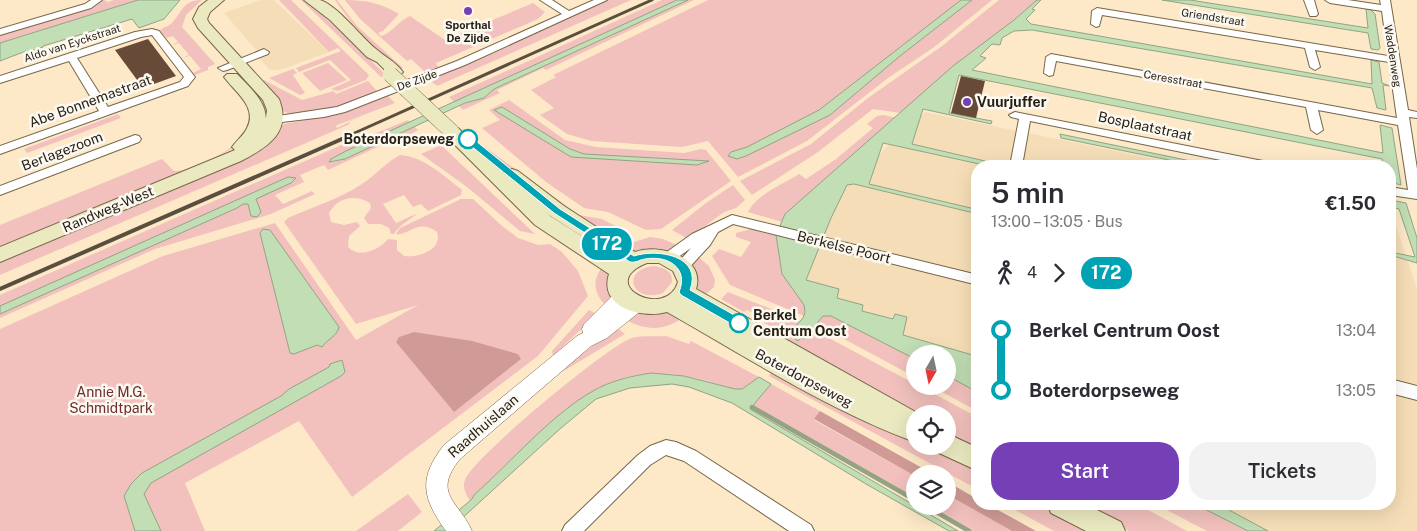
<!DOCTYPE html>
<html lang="en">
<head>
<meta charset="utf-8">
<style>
	body { margin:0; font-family:"Public Sans",sans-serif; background:#f2f2f3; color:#2b2b33; height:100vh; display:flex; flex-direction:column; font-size:19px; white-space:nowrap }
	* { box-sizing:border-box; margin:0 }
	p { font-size:16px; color:#7c7c81 }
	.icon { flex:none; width:28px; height:28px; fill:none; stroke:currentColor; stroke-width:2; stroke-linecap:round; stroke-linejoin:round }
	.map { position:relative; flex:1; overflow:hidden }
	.sheet { position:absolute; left:971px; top:160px; width:425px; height:350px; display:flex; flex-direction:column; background:#fff; border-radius:20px; box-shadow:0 5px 20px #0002 }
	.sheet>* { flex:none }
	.badge { padding:0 10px; border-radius:16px; font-size:18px; line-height:32px }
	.needle { width:32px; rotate:189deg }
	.fabs { position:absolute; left:906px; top:345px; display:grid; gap:10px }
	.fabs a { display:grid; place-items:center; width:50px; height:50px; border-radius:50%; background:#fff; box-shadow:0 5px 20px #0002; font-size:25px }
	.map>.badge { position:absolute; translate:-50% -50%; box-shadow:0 0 0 2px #fff }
	.legs { display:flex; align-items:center; gap:8px; height:55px; padding:0 20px; font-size:16px }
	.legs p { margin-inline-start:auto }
	.overview { display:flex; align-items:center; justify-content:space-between; height:85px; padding:0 20px }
	h1 { font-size:28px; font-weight:600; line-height:38px }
	.button { display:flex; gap:10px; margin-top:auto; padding:10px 20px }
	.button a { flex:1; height:58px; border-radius:20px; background:#753fb6; color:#fff; font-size:20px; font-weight:600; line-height:58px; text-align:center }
	.button a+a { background:#f2f2f3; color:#2b2b33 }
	ul { padding:0 20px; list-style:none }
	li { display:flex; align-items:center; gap:18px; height:60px; font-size:19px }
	li i { display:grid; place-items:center; width:8px; height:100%; margin:0 6px; background:currentColor }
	li i::after { content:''; width:12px; height:12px; margin:-6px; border:4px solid; border-radius:50%; background:#fff }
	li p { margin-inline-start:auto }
	li:first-child i { background:linear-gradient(#0000 50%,currentColor 0) }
	li:last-child i { background:linear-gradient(currentColor 50%,#0000 0) }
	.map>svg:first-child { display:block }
</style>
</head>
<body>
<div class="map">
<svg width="1417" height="531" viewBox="0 0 1417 531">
	<rect width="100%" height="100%" fill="#fde9c8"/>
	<g fill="#f5deb7">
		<polygon points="260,0 274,0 329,52 280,70 270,70 258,57 267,52 265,49 256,50 224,13"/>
		<polygon points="925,112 1189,166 978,166 977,390 948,354 915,354 802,279 838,194 853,178"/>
		<polygon points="1390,208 1417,289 1417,531 1265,531 1209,504 1390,504"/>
	</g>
	<g fill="#f2c1bd">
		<polygon points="104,0 108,2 114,0 138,0 0,43 0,34"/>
		<path d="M202 0 186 15 182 27 215 64 208 67V70L195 75 193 73 201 69 190 56 182 58 189 55 179 43 171 46 178 42 173 36 166 38 165 35H162L159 31C163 27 168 27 172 23 183 11 183 0 202 0Z"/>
		<polygon points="279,0 291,0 369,75 366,80 338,91 331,89 351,80 330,60 299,72 296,68 341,51 338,48 329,52"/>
		<polygon points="301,0 307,0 386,75 381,77"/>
		<path d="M335 0H337L357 26 403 68 398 70C374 48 353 27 335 0Z"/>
		<path d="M345 0C366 0 381 3 399 14L383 31 378 33 381 36C392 33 399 20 410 16L445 40 533 3 545 12 538 19 436 63 438 67 424 71 411 59 407 61 360 19Z"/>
		<polygon points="608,0 631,0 437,86 438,85 436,85 427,78 463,65"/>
		<polygon points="662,0 677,0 455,103 449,97"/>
		<polygon points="688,0 694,0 546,70 543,68 497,90 500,93 463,110 459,106 480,98 484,98 494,89"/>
		<polygon points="708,0 992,0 933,48 888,78 807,141 738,177 708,141 682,147 591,141 567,134 540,115 554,108 531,90 556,77 553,75"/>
		<polygon points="999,0 1037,0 1014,20 953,66 901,113 873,109 818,152 752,195 740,181 811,144 868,98 942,46"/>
		<polygon points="328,63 347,80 320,91 302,73"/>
		<polygon points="293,69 297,73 293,75 305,93 300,95 269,78"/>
		<path d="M264 80 302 100 334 91 336 94 368 81 377 91C364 101 300 119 285 112 275 107 268 90 262 81Z"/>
		<path d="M232 85 249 105 253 117 250 130 233 148 195 169 0 250V225L162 159 174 171C195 172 254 142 251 117 250 104 238 95 230 86Z"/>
		<polygon points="386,94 395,103 337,125 336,126 337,128 366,114 348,122 350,124 0,275 0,259 231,162 284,124 325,116"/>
		<polygon points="509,100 565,140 596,147 684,153 701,149 706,150 731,181 661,229 646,230 608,212 584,208 546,182 482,128 500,120 489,110"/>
		<polygon points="118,114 121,118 27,153 24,149"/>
		<path d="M883 115 897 118 785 214 782 222 748 212C757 194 782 185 799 174L806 179 836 159 873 128 867 124 877 116Z"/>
		<polygon points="408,120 410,123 332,158 332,162 345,159 414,126 418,130 392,144 384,144 328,170 324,165 300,175 304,182 275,195 283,204 312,191 315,194 271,214 155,249 0,318 0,295 362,136 364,138"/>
		<polygon points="441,145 535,234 520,231 467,187 421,154"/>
		<path d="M482 145 579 215 602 219 631 234 632 237 618 244C571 213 524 183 482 145Z"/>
		<path d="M400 155C423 156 444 176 462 190L461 195 428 211 421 204 413 207 404 195 383 204 396 223 418 213C409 221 400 224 394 234H391L389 228 381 224H368L364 218 371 208 370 203C355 194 338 197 329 213L331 222 344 225 357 222 360 226 349 236 348 247C359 259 379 250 388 239L397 240V250L404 256C418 258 443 250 437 232 417 218 410 236 396 234L400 228 461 199H473L501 225 518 238 538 245 550 244 562 252 578 271 588 296 538 356 352 497 299 421 185 483 205 531H0V329L163 256 275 223 356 340 418 305 356 324 284 222 288 218C312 207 340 199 362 184 376 175 386 162 400 155Z"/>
		<polygon points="733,185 745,200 736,208 724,212 688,239 672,230 706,203"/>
		<polygon points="751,229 776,235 782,274 804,305 804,316 730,285 712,256 719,249 741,257 751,242 736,237 736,233"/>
		<path d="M650 237 663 239 679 246C665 255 638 253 623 249L634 242Z"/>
		<path d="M697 256 709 266 715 280 714 287 702 298C692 289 689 268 697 256Z"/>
		<path d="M603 266C613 277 615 294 607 307 594 294 591 281 603 266Z"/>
		<path d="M653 266C663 267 673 271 672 282L663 293C633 304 619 271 653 266Z"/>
		<polygon points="728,292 784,314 799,322 791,331 804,339 812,329 915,384 915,386 920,386 977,417 977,450 948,434 948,414 915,414 915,417 808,358 782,337 785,334 764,323 766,320 747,310 744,312 721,299"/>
		<polygon points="589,310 597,314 553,356 552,351"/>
		<path d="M671 312 685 316C665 332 644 331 623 318L638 313Z"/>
		<polygon points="823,316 831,316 915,359 915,377 816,324"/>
		<polygon points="617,328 625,334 562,372 575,359"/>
		<path d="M666 336 689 344 691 341 759 377 741 389H735C718 385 701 378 683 376 666 373 644 373 627 377 571 392 517 456 474 495L470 501C466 494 462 488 465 480 471 459 609 345 632 338 643 335 656 337 666 336Z"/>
		<polygon points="771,373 796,380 915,440 915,446 928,446 977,471 977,489 769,376"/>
		<polygon points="948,376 977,392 977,411 931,386 948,386"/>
		<polygon points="771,384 820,411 814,420 915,476 915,502 750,409"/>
		<polygon points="408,494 422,512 398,531 356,531"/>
		<polygon points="948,495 1012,531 965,531 922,506 948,506"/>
		<polygon points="1004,504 1044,504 1092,531 1054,531"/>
		<polygon points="1078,504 1137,504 1187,531 1129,531"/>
		<polygon points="1155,504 1195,504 1248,531 1207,531"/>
	</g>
	<g fill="#d09b96">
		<polygon points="414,332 472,341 518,354 521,359 454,412 396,342 399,337"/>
		<polygon points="820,411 933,474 915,474 915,476 814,419"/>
		<polygon points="948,482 977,499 978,504 987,504 1036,531 1012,531 948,495"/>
	</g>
	<g fill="#c1deb5" stroke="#92a484">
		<polygon points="138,0 180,0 164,19 139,28 132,19 43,46 43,47 27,52 26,51 0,61 0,43"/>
		<polygon points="677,0 688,0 494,89 484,98 465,103 345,159 329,162 331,159 346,151"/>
		<polygon points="961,0 972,0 900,56 830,115 746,156 737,159 728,156 731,152 747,147 819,110"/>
		<polygon points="1037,0 1041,0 1032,9 1035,10 1026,19 1031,24 1372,84 1371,60 1379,62 1382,83 1390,86 1383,85 1386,110 1377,108 1372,88 1032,30 1014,31 1002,38 1000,45 992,44 980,56 986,58 972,70 1383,153 1380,125 1392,128 1401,185 1390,182 1390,166 1384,166 1382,159 959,75 949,113 992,121 991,124 923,109 912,144 985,161 984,165 883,143 869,184 975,209 974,213 854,184 847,185 831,218 806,280 839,289 837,298 863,305 862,311 893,319 895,314 907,317 903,335 976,356 973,371 977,373 977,392 948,376 948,354 915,354 915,359 831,316 823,316 804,339 801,338 798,341 791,336 791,331 803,318 805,312 804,305 782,274 776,235 785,214 953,66 1014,20"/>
		<polygon points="1162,0 1190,0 1368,28 1366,9 1371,10 1375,14 1380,48 1378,50 1371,49 1368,33"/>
		<polygon points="502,107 570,149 584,154 709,161 697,165 571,157 494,110"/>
		<polygon points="1060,134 1215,166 1198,166 1061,138"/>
		<polygon points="288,177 296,178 291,183 256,199 261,212 257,217 251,216 248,204 243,204 237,208 0,314 0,306"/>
		<polygon points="1390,200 1406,203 1417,238 1417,263 1390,255 1390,252 1415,257 1399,209 1390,207"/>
		<path d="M263 229 270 230 339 327C337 337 327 339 322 347L317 345 294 354 290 353 260 233Z"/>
		<polygon points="342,360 345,372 341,376 151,483 144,494 161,531 135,531 124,496 131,484 142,473 281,396 289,389 329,367 330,364"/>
		<path d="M651 373 684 376 735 389H742L759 377 771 384 750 409 958 531H949L866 484 732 403 689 387 672 384 630 388 596 399 561 428 448 531H434L472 499 474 495C510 463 552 414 593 391 610 381 631 376 651 373Z"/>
		<polygon points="1195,504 1218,504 1268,531 1248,531"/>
	</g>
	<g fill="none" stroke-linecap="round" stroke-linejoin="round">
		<g stroke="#92a484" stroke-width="4.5">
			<polyline points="752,407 915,500"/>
			<polyline points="926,506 969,531"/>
		</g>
	</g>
	<g fill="#674a38">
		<polygon points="148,39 176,76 143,88 115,50"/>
		<polygon points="961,76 985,81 976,118 951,113"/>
	</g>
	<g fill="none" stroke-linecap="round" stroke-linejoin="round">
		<g stroke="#776649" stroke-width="2">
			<g id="minor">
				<polygon points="91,0 102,0 91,8 0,35 0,29 85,4"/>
				<polygon points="540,0 552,0 569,11 594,0 607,0 465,65 345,112 324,117 265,124 259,121 265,118 337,107 457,61 562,14"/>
				<polygon points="1304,0 1314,0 1318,14 1316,16 1310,16"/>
				<polygon points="1325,0 1348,0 1381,5 1380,0 1390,0 1408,110 1417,112 1417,118 1409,117 1417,169 1417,199 1390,195 1390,187 1408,190 1398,125 1318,110 1323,130 1317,134 1311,130 1306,107 1056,61 1053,75 1049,76 1044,73 1046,57 1051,54 1397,118 1389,62 1315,50 1320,67 1315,70 1310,67 1305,48 1102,15 1099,26 1096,27 1091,24 1092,11 1097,8 1388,56 1382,11 1330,3"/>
				<path d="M152 29 159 31 195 77 188 86 0 154V146L99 111 69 61 0 83V76L135 32ZM152 35 184 77 180 82 108 107 77 58 141 37Z"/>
				<polygon points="264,49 269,52 268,54 227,70 223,71 218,68"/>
				<polygon points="1015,112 1268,162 1274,166 1250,166 1030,121 1022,166 1010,166 1019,119 1011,117 1009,115"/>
				<polygon points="135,135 139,136 141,139 139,142 0,195 0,186"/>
				<polygon points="732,215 978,275 978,285 733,224 718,232 710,245 687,270 677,270 675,266 691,248 674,260 664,260 662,257 664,254 692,234"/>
				<polygon points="1390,379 1417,386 1417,400 1390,393"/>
				<polygon points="666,440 676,442 696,451 811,525 814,531 789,531 684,461 666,455 650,465 584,531 562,531 565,525 638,455 650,446"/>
			</g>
		</g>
		<g stroke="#776649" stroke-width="1">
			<path id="tertiary" d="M622 290 628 292 631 297 629 300 636 298 642 300 645 305 642 310 607 338 591 346 460 459C432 494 458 500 472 531H446C422 498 418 478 444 445L577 336 583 333 582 329 584 324 616 292Z"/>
		</g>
		<g stroke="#776649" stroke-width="2">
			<g id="secondary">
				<path d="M208 0H224L210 12 207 19 209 23 279 99C292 132 268 147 241 161L0 262V247L235 150 232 147C237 140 244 135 247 128 258 107 235 92 224 77L227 74H237C250 88 270 104 265 125L267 110 263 100 198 28 193 19 199 7Z"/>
				<path d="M304 0C309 0 316 0 320 0 337 5 362 38 376 49 385 57 395 61 403 72L400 75H390L377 62 367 57 330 20Z"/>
				<path d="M452 127 458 128 504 173 512 169 518 171 564 206 635 252C659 243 706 257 696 289L914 411 915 442C828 410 748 358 667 312 643 319 598 308 609 274L535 225 446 136 444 132 446 128ZM540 207 550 216 619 260 549 215ZM647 263H659L673 271 678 282C666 321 594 284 647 263Z"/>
				<polygon points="948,434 978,448 978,471 939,453 936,446 948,446"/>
				<polygon points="1047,504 1085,504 1121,522 1125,531 1086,531 1051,513"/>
			</g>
		</g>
		<use href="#minor" fill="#fff" fill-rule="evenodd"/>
		<use href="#tertiary" fill="#fff" fill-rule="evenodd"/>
		<use href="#secondary" fill="#eae9c0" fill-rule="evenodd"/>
		<polyline stroke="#5a4f3e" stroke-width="3" points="339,140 652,0"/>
		<polyline stroke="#5a4f3e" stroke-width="4" points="0,289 342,139"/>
		<g stroke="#776649" stroke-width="16" stroke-linecap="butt">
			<polyline id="secondary-bridge" points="390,74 452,132"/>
		</g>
		<use href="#secondary-bridge" stroke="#eae9c0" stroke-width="15"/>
	</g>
	<path fill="#00a3b4" stroke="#fff" d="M465 137H471L560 209 634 256C658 248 703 256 690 290L743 320 744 323 743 326H735L681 295 679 292C689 268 668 255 645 259 639 260 636 263 630 262L554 213 465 141Z"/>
	<g fill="#753fb6" stroke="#fcf9f2" stroke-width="2">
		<circle cx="468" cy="11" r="5"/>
		<circle cx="967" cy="102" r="5"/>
	</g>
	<g fill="#fff" stroke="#00a3b4" stroke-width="2.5">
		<circle cx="468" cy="139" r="9"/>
		<circle cx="739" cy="323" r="9"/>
	</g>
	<g text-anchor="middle" stroke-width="5" stroke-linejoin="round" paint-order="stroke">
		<g font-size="11" fill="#251e12" stroke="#fcf9f2">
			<text transform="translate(1213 17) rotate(9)" y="4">Griendstraat</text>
			<text transform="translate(72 43) rotate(-18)" y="4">Aldo van Eyckstraat</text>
			<text transform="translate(1393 56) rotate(81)" y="4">Waddenweg</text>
			<text transform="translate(1173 79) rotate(10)" y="4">Ceresstraat</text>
			<text transform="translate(417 80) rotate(-20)" y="4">De Zijde</text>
		</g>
		<g font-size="11" font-weight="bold" fill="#251e12" stroke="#fcf9f2">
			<text x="468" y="29">Sporthal<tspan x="468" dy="13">De Zijde</tspan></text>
		</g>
		<g font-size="14" fill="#251e12" stroke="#fcf9f2">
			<text transform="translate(90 101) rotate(-20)" y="5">Abe Bonnemastraat</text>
			<text transform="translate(1145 126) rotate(12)" y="5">Bosplaatstraat</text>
			<text transform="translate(62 151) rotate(-21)" y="5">Berlagezoom</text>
			<text transform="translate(108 209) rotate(-23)" y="5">Randweg-West</text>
			<text transform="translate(844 247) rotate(14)" y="5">Berkelse Poort</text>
			<text transform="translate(804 378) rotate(28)" y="5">Boterdorpseweg</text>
			<text transform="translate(483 426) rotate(-41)" y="5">Raadhuislaan</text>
		</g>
		<g font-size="14" font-weight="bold" fill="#251e12" stroke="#fcf9f2" text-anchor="start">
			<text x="977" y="107">Vuurjuffer</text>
		</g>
		<g font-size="14" font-weight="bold" fill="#251e12" stroke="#fcf9f2" text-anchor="end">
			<text x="454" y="144">Boterdorpseweg</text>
			<text x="753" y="320" text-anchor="start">Berkel<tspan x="753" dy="16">Centrum Oost</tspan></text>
		</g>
		<g font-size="14" fill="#6e2d2a" stroke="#fcf9f2">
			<text x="111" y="397">Annie M.G.<tspan x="111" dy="16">Schmidtpark</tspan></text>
		</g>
	</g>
</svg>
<div class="fabs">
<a><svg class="needle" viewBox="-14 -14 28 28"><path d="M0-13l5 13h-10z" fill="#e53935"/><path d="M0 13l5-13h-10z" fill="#7c7c81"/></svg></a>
<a><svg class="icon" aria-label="locate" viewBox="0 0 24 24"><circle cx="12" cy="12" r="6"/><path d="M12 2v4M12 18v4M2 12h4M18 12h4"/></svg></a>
<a><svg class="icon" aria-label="layers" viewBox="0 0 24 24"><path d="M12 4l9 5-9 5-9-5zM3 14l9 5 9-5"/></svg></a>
</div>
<b class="badge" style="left:607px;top:244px;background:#00a3b4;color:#fff">172</b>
<section class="sheet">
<div class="overview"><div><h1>5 min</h1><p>13:00 – 13:05 · Bus</p></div><b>€1.50</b></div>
<div class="legs"><svg class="icon" aria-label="walk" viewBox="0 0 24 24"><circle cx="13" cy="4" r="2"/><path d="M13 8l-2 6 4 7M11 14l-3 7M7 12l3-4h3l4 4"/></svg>4<svg class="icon" aria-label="forward" viewBox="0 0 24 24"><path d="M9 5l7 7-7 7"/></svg><b class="badge" style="background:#00a3b4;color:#fff">172</b></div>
<ul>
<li><i style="color:#00a3b4"></i><b>Berkel Centrum Oost</b><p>13:04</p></li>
<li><i style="color:#00a3b4"></i><b>Boterdorpseweg</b><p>13:05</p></li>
</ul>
<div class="button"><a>Start</a><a>Tickets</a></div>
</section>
</div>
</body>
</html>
